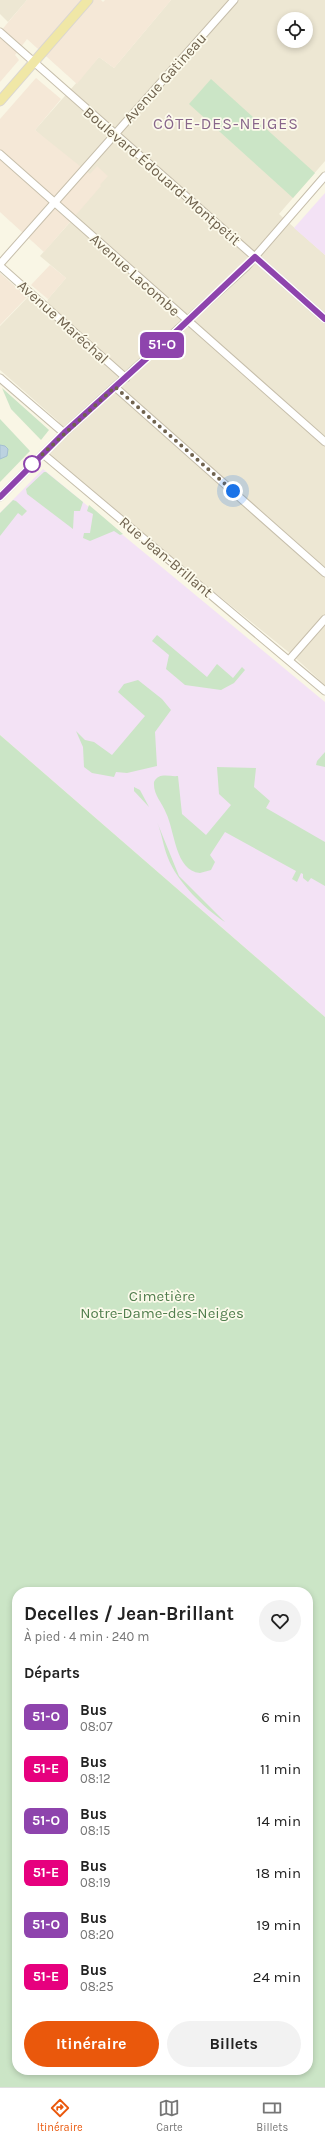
<!DOCTYPE html>
<html lang="fr">
<head>
<meta charset="utf-8">
<style>
	body { margin:0; font-family:Karla,sans-serif; background:#f2f2f2; color:#222; height:100vh; display:flex; flex-direction:column; font-size:15px; white-space:nowrap }
	* { box-sizing:border-box; margin:0 }
	p { font-size:13px; color:#767676 }
	.icon { flex:none; width:22px; height:22px; fill:none; stroke:currentColor; stroke-width:2; stroke-linecap:round; stroke-linejoin:round }
	.map { position:relative; flex:1; overflow:hidden }
	.drawer { position:absolute; left:12px; top:1587px; width:301px; height:488px; display:flex; flex-direction:column; background:#fff; border-radius:16px; box-shadow:0 2px 6px #0003 }
	.drawer>* { flex:none }
	.badge { padding:0 8px; border-radius:6px; font-size:14px; line-height:26px }
	.tools { position:absolute; left:277px; top:12px; display:grid; gap:8px }
	.tools a { display:grid; place-items:center; width:36px; height:36px; border-radius:50%; background:#fff; box-shadow:0 2px 6px #0003; font-size:20px }
	.you { position:absolute; width:20px; height:20px; margin:-10px; border:3px solid #fff; border-radius:50%; background:#1a73e8; box-shadow:0 0 0 6px #1a73e833 }
	.map>.badge { position:absolute; translate:-50% -50%; box-shadow:0 0 0 2px #fff }
	h2 { padding:0 12px; font-size:15px; line-height:36px }
	.round { display:grid; place-items:center; flex:none; width:42px; height:42px; border-radius:21px; background:#f2f2f2 }
	.head { display:flex; align-items:center; justify-content:space-between; height:68px; padding:0 12px }
	h1 { font-size:19px; font-weight:700; line-height:30px }
	.primary-button { display:flex; gap:8px; margin-top:auto; padding:8px 12px }
	.primary-button a { flex:1; height:46px; border-radius:24px; background:#ea580c; color:#fff; font-size:16px; font-weight:700; line-height:46px; text-align:center }
	.primary-button a+a { background:#f2f2f2; color:#222 }
	ul { padding:0; list-style:none }
	li { display:flex; align-items:center; gap:12px; height:52px; padding:0 12px }
	li div { flex:1 }
	li b { display:block; font-size:15px }
	li em { font-style:normal }
	li .badge { min-width:44px; font-weight:700; text-align:center }
	.dock { display:flex; justify-content:space-around; align-items:center; height:56px; border-top:1px solid #e0e0e0; background:#fff; font-size:11px; color:#767676 }
	.dock a { display:grid; justify-items:center; gap:2px }
	.dock .current { color:#ea580c }
	.map>svg:first-child { display:block }
</style>
</head>
<body>
<div class="map">
<svg width="325" height="2087" viewBox="0 0 325 2087">
	<rect width="100%" height="100%" fill="#f9f6e5"/>
	<g fill="#ede7d3" fill-rule="evenodd">
		<polygon points="0,0 27,0 8,22 0,14"/>
		<path d="M171 0H325V161L279 214 325 255V685L291 654 43 454 64 433 58 421 0 370V326L31 294 46 306 48 299 66 278 40 256 73 219 53 146 35 130 99 57 114 68ZM284 19H306V41H284Z"/>
	</g>
	<g fill="#f5e8d7">
		<polygon points="27,0 101,0 103,2 105,0 171,0 114,68 99,57 77,84 27,39 15,55 19,60 0,82 0,32"/>
		<polygon points="36,78 61,99 35,130 90,174 97,166 108,176 100,185 101,186 44,252 0,212 0,119"/>
		<polygon points="50,265 66,278 48,299 31,285"/>
		<polygon points="0,273 27,297 0,325"/>
	</g>
	<g fill="#f3e2f5">
		<polygon points="325,193 325,255 294,228"/>
		<polygon points="43,469 325,702 325,1017 0,735 0,513"/>
	</g>
	<g fill="#cbe5c6" fill-rule="evenodd">
		<polygon points="211,79 315,173 293,198 189,104"/>
		<polygon points="2,388 49,430 41,440 11,409"/>
		<polygon points="0,419 30,451 0,482"/>
		<polygon points="44,472 46,472 83,502 80,511 74,511 73,529 27,494 26,489"/>
		<polygon points="13,500 16,501 27,511 22,516 18,513 0,536 0,513"/>
		<polygon points="89,505 123,534 120,535 114,531 90,541 83,538 84,533 90,533 93,514 87,511"/>
		<polygon points="157,635 207,677 217,664 233,678 242,667 245,670 234,683 221,690 185,685 166,669 169,655 152,641"/>
		<polygon points="138,680 162,699 171,710 155,732 157,766 127,773 116,772 114,777 92,773 84,767 83,747 76,731 85,740 94,742 112,755 145,716 118,692 124,684"/>
		<path d="M0 735 325 1017V2087H0ZM17 1592H308V2070H17Z"/>
		<polygon points="325,752 325,767 316,765 317,761"/>
		<path d="M217 767 256 768 254 787 270 801 266 808 325 842V886L311 878 308 882 303 878V874L301 873 297 882 292 879 296 871 225 832 210 855 215 862 211 870 200 873C175 871 175 831 166 813 162 802 153 795 154 782 159 772 169 777 178 776L182 814 206 835 231 805 219 794Z"/>
		<polygon points="134,787 140,790 149,807 134,791"/>
		<path d="M157 822 179 876 225 922C205 909 177 882 168 858 163 846 162 834 157 822Z"/>
	</g>
	<polygon fill="#bcd2e0" stroke="#a4bfd1" points="0,445 5,446 8,449 7,456 0,459"/>
	<g fill="none" stroke-linecap="round" stroke-linejoin="round">
		<g stroke="#c6beab" stroke-width="9">
			<g id="minor">
				<polyline points="0,32 325,319"/>
				<polyline points="0,154 325,442"/>
				<polyline points="0,264 234,0"/>
				<polyline points="0,266 126,378"/>
				<polyline points="0,378 64,433"/>
				<polyline points="115,387 325,573"/>
				<polyline points="43,454 325,691"/>
				<polyline points="0,497 64,433 246,267 325,176"/>
				<polyline points="289,660 325,619"/>
			</g>
		</g>
		<g stroke="#dad6d1" stroke-width="11">
			<polyline id="major" points="0,101 88,0"/>
		</g>
		<use href="#minor" stroke="#fff" stroke-width="7"/>
		<use href="#major" stroke="#f0e7a6" stroke-width="9"/>
	</g>
	<g fill="none" stroke-linecap="round" stroke-linejoin="round">
		<g stroke="#fff" stroke-width="9">
			<polyline id="line" points="0,497 64,433 179,329 255,257 325,319"/>
		</g>
		<use href="#line" stroke="#8e44ad" stroke-width="6"/>
		<polyline stroke="#6f624e" stroke-width="4" stroke-dasharray="0 7.2" points="32,464 115,387 233,491"/>
	</g>
	<circle fill="#fff" stroke="#8e44ad" stroke-width="2" cx="32" cy="464" r="8"/>
	<g text-anchor="middle" stroke-width="3.5" stroke-linejoin="round" paint-order="stroke">
		<g font-size="15" fill="#6f624e" stroke="#fcfaeb">
			<text transform="translate(165 78) rotate(-48)" y="5">Avenue Gatineau</text>
			<text transform="translate(162 176) rotate(41)" y="5">Boulevard Édouard-Montpetit</text>
			<text transform="translate(135 275) rotate(42)" y="5">Avenue Lacombe</text>
			<text transform="translate(63 322) rotate(42)" y="5">Avenue Maréchal</text>
			<text transform="translate(166 557) rotate(40)" y="5">Rue Jean-Brillant</text>
		</g>
		<g font-size="15" fill="#507e4d" stroke="#fcfaeb">
			<text x="162" y="1301">Cimetière<tspan x="162" dy="17">Notre-Dame-des-Neiges</tspan></text>
		</g>
		<g font-size="16" letter-spacing="1" fill="#88668b" stroke="#fcfaeb">
			<text x="226" y="129">CÔTE-DES-NEIGES</text>
		</g>
	</g>
</svg>
<div class="tools">
<a><svg class="icon" aria-label="locate" viewBox="0 0 24 24"><circle cx="12" cy="12" r="6"/><path d="M12 2v4M12 18v4M2 12h4M18 12h4"/></svg></a>
</div>
<div class="you" style="left:233px;top:491px"></div>
<b class="badge" style="left:162px;top:345px;background:#8e44ad;color:#fff">51-O</b>
<section class="drawer">
<div class="head"><div><h1>Decelles / Jean-Brillant</h1><p>À pied · 4 min · 240 m</p></div><a class="round"><svg class="icon" aria-label="heart" viewBox="0 0 24 24"><path d="M12 20l-8-8c-3-5 5-10 8-4 3-6 11-1 8 4z"/></svg></a></div>
<h2>Départs</h2>
<ul>
<li><span class="badge" style="background:#8e44ad;color:#fff">51-O</span><div><b>Bus</b><p>08:07</p></div><em>6 min</em></li>
<li><span class="badge" style="background:#e6007e;color:#fff">51-E</span><div><b>Bus</b><p>08:12</p></div><em>11 min</em></li>
<li><span class="badge" style="background:#8e44ad;color:#fff">51-O</span><div><b>Bus</b><p>08:15</p></div><em>14 min</em></li>
<li><span class="badge" style="background:#e6007e;color:#fff">51-E</span><div><b>Bus</b><p>08:19</p></div><em>18 min</em></li>
<li><span class="badge" style="background:#8e44ad;color:#fff">51-O</span><div><b>Bus</b><p>08:20</p></div><em>19 min</em></li>
<li><span class="badge" style="background:#e6007e;color:#fff">51-E</span><div><b>Bus</b><p>08:25</p></div><em>24 min</em></li>
</ul>
<div class="primary-button"><a>Itinéraire</a><a>Billets</a></div>
</section>
</div>
<nav class="dock">
<a class="current"><svg class="icon" aria-label="directions" viewBox="0 0 24 24"><path d="M12 3l9 9-9 9-9-9zM9 14v-3h6M13 9l2 2-2 2"/></svg>Itinéraire</a>
<a><svg class="icon" aria-label="map" viewBox="0 0 24 24"><path d="M3 6l6-2 6 2 6-2v14l-6 2-6-2-6 2zM9 4v14M15 6v14"/></svg>Carte</a>
<a><svg class="icon" aria-label="tickets" viewBox="0 0 24 24"><path d="M3 7h18v10H3zM15 7v10"/></svg>Billets</a>
</nav>
</body>
</html>
